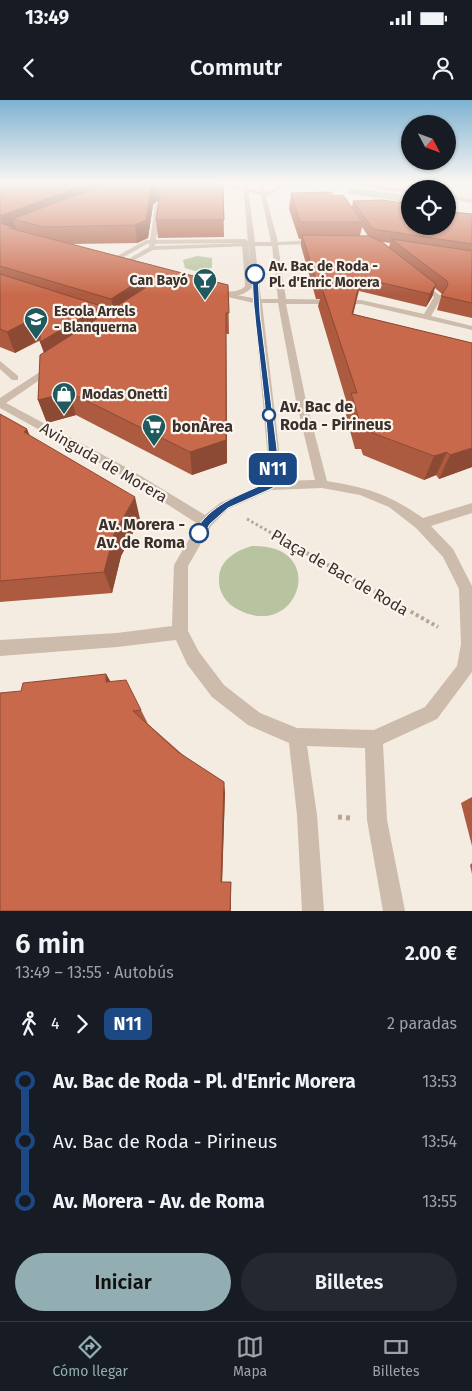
<!DOCTYPE html>
<html lang="es">
<head>
<meta charset="utf-8">
<style>
	body { margin:0; font-family:"Fira Sans",sans-serif; background:#242831; color:#f1f3f6; height:100vh; display:flex; flex-direction:column; font-size:19px; white-space:nowrap }
	* { box-sizing:border-box; margin:0 }
	p { font-size:16px; color:#9ea1a6 }
	.icon { flex:none; width:28px; height:28px; fill:none; stroke:currentColor; stroke-width:2; stroke-linecap:round; stroke-linejoin:round }
	.map { position:relative; height:811px; overflow:hidden }
	.details { display:flex; flex-direction:column; background:#171b24; flex:1 }
	.details>* { flex:none }
	.badge { padding:0 10px; border-radius:8px; font-size:18px; line-height:32px }
	.needle { width:32px; rotate:131deg }
	.tools { position:absolute; left:401px; top:15px; display:grid; gap:10px }
	.tools a { display:grid; place-items:center; width:55px; height:55px; border-radius:50%; background:#171b24; box-shadow:0 1px 4px #0004; font-size:25px }
	.map>.badge { position:absolute; translate:-50% -50%; box-shadow:0 0 0 2px #fff }
	.legs { display:flex; align-items:center; gap:8px; height:55px; padding:0 15px; font-size:16px }
	.legs p { margin-inline-start:auto }
	.headline { display:flex; align-items:center; justify-content:space-between; height:85px; padding:0 15px }
	h1 { font-size:28px; font-weight:600; line-height:38px }
	.button { display:flex; gap:10px; margin-top:auto; padding:10px 15px }
	.button a { flex:1; height:58px; border-radius:30px; background:#92aeb2; color:#111; font-size:20px; font-weight:600; line-height:58px; text-align:center }
	.button a+a { background:#242831; color:#f1f3f6 }
	ul { padding:0 15px; list-style:none }
	li { display:flex; align-items:center; gap:18px; height:60px; font-size:19px }
	li i { display:grid; place-items:center; width:8px; height:100%; margin:0 6px; background:currentColor }
	li i::after { content:''; width:12px; height:12px; margin:-6px; border:4px solid; border-radius:50%; background:#171b24 }
	li p { margin-inline-start:auto }
	li:first-child i { background:linear-gradient(#0000 50%,currentColor 0) }
	li:last-child i { background:linear-gradient(currentColor 50%,#0000 0) }
	.status { display:flex; justify-content:space-between; align-items:center; height:35px; padding:0 25px; background:#171b24; direction:ltr }
	.status svg { height:14px; fill:currentColor }
	header { display:flex; justify-content:space-between; align-items:center; height:65px; padding:0 15px; background:#171b24; font-size:22px; font-weight:600 }
	.tabs { display:flex; justify-content:space-around; align-items:center; height:70px; border-top:1px solid #363941; background:#171b24; font-size:14px; color:#9ea1a6 }
	.tabs a { display:grid; justify-items:center; gap:2px }
	.tabs .selected { color:#92aeb2 }
	.map>svg:first-child { display:block }
</style>
</head>
<body>
<div class="status"><b>13:49</b><svg viewBox="0 0 49 12"><path d="M0 12V9h3v3zM5 12V6h3v6zM10 12V3h3v9zM15 12V0h3v12zM26 1h20v11H26zM47 4h2v5h-2z"/></svg></div>
<header><svg class="icon" aria-label="back" viewBox="0 0 24 24"><path d="M15 5l-7 7 7 7"/></svg>Commutr<svg class="icon" aria-label="person" viewBox="0 0 24 24"><circle cx="12" cy="8" r="4"/><path d="M4 21q1-7 8-7t8 7"/></svg></header>
<div class="map">
<svg width="472" height="811" viewBox="0 0 472 811">
	<rect width="100%" height="100%" fill="#f4ebe1"/>
	<g fill="#b8c4a0">
		<polygon points="353,88 410,96 410,103 347,93"/>
		<polygon points="197,156 212,158 212,168 195,171 185,168 183,160"/>
		<path d="M252 446C331 444 298 543 237 509 227 504 219 493 219 481 218 461 235 451 252 446Z"/>
	</g>
	<g fill="none" stroke-linecap="round" stroke-linejoin="round">
		<polyline stroke="#b9a596" stroke-width="3" stroke-dasharray="2.5 2.5" stroke-linecap="butt" points="247,419 282,439"/>
		<polyline stroke="#b9a596" stroke-width="4" stroke-dasharray="3 3" stroke-linecap="butt" points="280,438 438,527"/>
		<polyline stroke="#b9a596" stroke-width="5" stroke-dasharray="4 4" stroke-linecap="butt" points="338,717 350,718"/>
		<g fill="#cdbbac" fill-rule="evenodd">
			<polygon points="195,81 205,81 267,92 289,81 295,81 268,96"/>
			<path d="M245 139 248 141 253 186C245 197 231 197 219 195L110 165 108 161 146 140ZM242 143 245 186C240 192 230 192 222 191L115 162 147 144Z"/>
			<polygon points="0,261 18,276 18,280 12,280 0,269"/>
		</g>
		<g fill="#cdbbac" fill-rule="evenodd">
			<path d="M243 81H247L255 142H271L258 81H262L278 142 318 140 321 142 318 144 278 145 286 199 361 200 424 214 434 197 418 185V181H421L442 197 431 216 472 226V230L361 204H286L306 301 327 381C369 388 388 394 423 418L472 403V413L431 426 453 449 472 486V572L437 619 383 644 387 720 405 811H383L367 720 365 648 307 646 317 715 324 811H302L297 715 289 643 248 625 212 597 187 564 176 540 117 547 0 556V540L117 533 172 526 174 465 198 424 123 376 0 308V298L49 266H55L57 268 6 303 131 370 205 415 220 403 265 383 267 379V349L254 203 210 193 214 191 253 198 249 146 153 150 129 163 122 170 117 169 125 161 149 147 155 105 158 103 161 105 155 146 248 143ZM255 146H272L278 199H261ZM262 203H278L296 301 315 380 278 381 279 349ZM322 388 360 395 389 407 416 428 443 457 459 489 461 544 457 566 425 607 374 630 297 628 260 613 224 585 199 552 188 531V466L211 426 228 409 271 390Z"/>
			<polygon points="333,81 346,81 410,90 410,94"/>
			<polygon points="448,95 472,99 472,103 448,98"/>
		</g>
	</g>
	<g fill="#ac5a40" fill-rule="evenodd">
		<polygon points="0,81 200,81 223,87 224,137 158,138 156,120 159,103 157,101 153,105 148,138 137,143 73,144 228,185 229,234 226,234 227,363 192,375 76,315 47,323 38,300 44,252 40,242 41,240 15,253 0,247"/>
		<path d="M291 93 333 96 352 107 353 101 472 114V218L437 210 442 194 435 188 432 197 426 207 359 191 353 214 472 243V367L439 379 436 375 424 380 363 355 361 349H355L346 316 348 307 318 206 320 199H316L301 146V139H299L289 109ZM362 127 368 136H360ZM382 142 390 143 389 147Z"/>
		<polygon points="0,314 27,329 29,335 140,419 121,456 112,493 0,502"/>
		<polygon points="106,574 110,581 141,610 148,624 225,692 222,782 231,782 231,811 0,811 21,591"/>
		<polygon points="472,697 472,746 461,703"/>
		<polygon points="472,763 472,774 470,765"/>
	</g>
	<g fill="#8c4a34">
		<polygon points="94,81 138,81 97,97"/>
		<polygon points="155,85 157,101 153,105 148,138 137,143 135,125 151,88"/>
		<polygon points="82,86 86,102 13,119 16,130 16,128 9,128 6,134 0,116"/>
		<polygon points="147,176 150,196 116,220 111,199"/>
		<polygon points="436,184 432,197 426,207 430,194"/>
		<polygon points="359,185 355,206 348,236 352,214"/>
		<polygon points="101,206 106,227 48,264 40,242"/>
		<polygon points="226,213 227,363 192,375 190,352"/>
		<polygon points="41,214 48,235 15,253 7,232"/>
		<polygon points="69,292 76,315 47,323 38,300"/>
		<polygon points="27,329 37,352 24,332"/>
		<polygon points="472,348 472,367 439,379 450,355"/>
		<polygon points="447,352 436,375 424,380 434,356"/>
		<polygon points="135,397 140,419 121,456 112,493 104,472 114,434"/>
		<polygon points="106,574 116,591 106,582"/>
		<polygon points="224,682 225,692 222,784 221,782"/>
	</g>
	<g fill="#c8694b" stroke="#8c4a34">
		<polygon points="0,81 57,81 82,86 0,116"/>
		<polygon points="113,81 200,81 223,87 224,120 156,120 161,89 155,85 151,88 146,120 135,125 44,127 13,119"/>
		<polygon points="331,92 333,96 343,95 363,122 300,122 291,93"/>
		<polygon points="382,100 410,104 410,126 448,126 448,109 450,110 451,112 472,114 472,144 373,129 353,101"/>
		<polygon points="0,123 16,128 9,128 228,185 229,213 226,213 226,340 190,352 69,292 38,300 40,255 156,181 156,178 147,176 111,199 0,166"/>
		<polygon points="302,135 369,136 382,142 436,184 430,194 361,178 360,185 318,186"/>
		<polygon points="391,139 472,151 472,203 441,196 448,185 447,181"/>
		<polygon points="0,174 101,206 40,242 41,214 7,232 0,229"/>
		<polygon points="321,185 359,185 352,214 472,243 472,348 450,355 447,352 434,356 370,332 368,326 361,326 351,293 357,293"/>
		<polygon points="0,314 27,329 24,332 135,397 114,434 104,472 0,481"/>
		<polygon points="106,574 106,582 126,580 141,610 133,611 178,652 224,682 221,782 231,782 230,811 0,811 0,593 21,591 23,583"/>
	</g>
	<linearGradient id="sky" x2="0" y2="1"><stop stop-color="#7eb2d2"/><stop offset="0.42" stop-color="#faf6f2"/><stop offset="1" stop-color="#faf6f2" stop-opacity="0"/></linearGradient>
	<rect width="472" height="195" fill="url(#sky)"/>
	<path fill="#1c4883" stroke="#fff" d="M255 172 258 174 260 214 277 349 278 379 273 388 228 408 210 424 203 436 199 438 194 433C210 404 238 396 266 383 275 368 257 242 255 216 253 202 253 188 252 174Z"/>
	<defs>
		<g id="bar-pin" transform="scale(1.25)"><path d="M0 17L-7.5 6A9.5 9.5 0 1 1 7.5 6Z" fill="#1f5a5e" stroke="#fbf5ee"/><path d="M-6-5H6L.8 .8V4.5H3.5V6h-7V4.5H-.8V.8Z" fill="#fff"/></g>
		<g id="school-pin" transform="scale(1.25)"><path d="M0 17L-7.5 6A9.5 9.5 0 1 1 7.5 6Z" fill="#1f5a5e" stroke="#fbf5ee"/><path d="M0-5L7-2L0 1L-7-2ZM-4 1L0 2.5L4 1V4Q0 6-4 4Z" fill="#fff"/></g>
		<g id="shop-pin" transform="scale(1.25)"><path d="M0 17L-7.5 6A9.5 9.5 0 1 1 7.5 6Z" fill="#1f5a5e" stroke="#fbf5ee"/><path d="M-5-2.5h2.3a2.7 3.5 0 0 1 5.4 0H5L5.5 6h-11ZM-1.5-2.5h3a1.5 2.3 0 0 0-3 0Z" fill="#fff"/></g>
		<g id="supermarket-pin" transform="scale(1.25)"><path d="M0 17L-7.5 6A9.5 9.5 0 1 1 7.5 6Z" fill="#1f5a5e" stroke="#fbf5ee"/><path d="M-6-5.5h2.5l.6 2H6L4.5 2H-2.5L-4.4-4H-6ZM-1.5 3.2a1.3 1.3 0 1 0 .1 0ZM3 3.2a1.3 1.3 0 1 0 .1 0Z" fill="#fff"/></g>
	</defs>
	<g fill-rule="evenodd">
		<use href="#bar-pin" x="205" y="180"/>
		<use href="#school-pin" x="36" y="219"/>
		<use href="#shop-pin" x="64" y="294"/>
		<use href="#supermarket-pin" x="154" y="326"/>
	</g>
	<g fill="#fff" stroke="#1c4883" stroke-width="2.5">
		<circle cx="255" cy="174" r="9"/>
		<circle cx="269" cy="315" r="6"/>
		<circle cx="199" cy="433" r="9"/>
	</g>
	<g text-anchor="middle" stroke-width="4.5" stroke-linejoin="round" paint-order="stroke">
		<g font-size="14" font-weight="bold" fill="#3b302b" stroke="#fbf5ee" text-anchor="start">
			<text x="269" y="171">Av. Bac de Roda -<tspan x="269" dy="16">Pl. d'Enric Morera</tspan></text>
		</g>
		<g font-size="14" font-weight="bold" fill="#3b302b" stroke="#fbf5ee" text-anchor="start">
			<text x="188" y="185" text-anchor="end">Can Bayó</text>
			<text x="54" y="216">Escola Arrels<tspan x="54" dy="16">- Blanquerna</tspan></text>
			<text x="82" y="299">Modas Onetti</text>
		</g>
		<g font-size="16" font-weight="bold" fill="#3b302b" stroke="#fbf5ee" text-anchor="start">
			<text x="280" y="312">Av. Bac de<tspan x="280" dy="18">Roda - Pirineus</tspan></text>
			<text x="185" y="430" text-anchor="end">Av. Morera -<tspan x="185" dy="18">Av. de Roma</tspan></text>
		</g>
		<g font-size="16" font-weight="bold" fill="#3b302b" stroke="#fbf5ee" text-anchor="start">
			<text x="172" y="332">bonÀrea</text>
		</g>
		<g font-size="16" fill="#3b302b" stroke="#fbf5ee">
			<text transform="translate(104 362) rotate(30)" y="6">Avinguda de Morera</text>
			<text transform="translate(340 472) rotate(30)" y="6">Plaça de Bac de Roda</text>
		</g>
	</g>
</svg>
<div class="tools">
<a><svg class="needle" viewBox="-14 -14 28 28"><path d="M0-13l5 13h-10z" fill="#e53935"/><path d="M0 13l5-13h-10z" fill="#9ea1a6"/></svg></a>
<a><svg class="icon" aria-label="locate" viewBox="0 0 24 24"><circle cx="12" cy="12" r="6"/><path d="M12 2v4M12 18v4M2 12h4M18 12h4"/></svg></a>
</div>
<b class="badge" style="left:273px;top:369px;background:#1c4883;color:#fff">N11</b>
</div>
<section class="details">
<div class="headline"><div><h1>6 min</h1><p>13:49 – 13:55 · Autobús</p></div><b>2.00 €</b></div>
<div class="legs"><svg class="icon" aria-label="walk" viewBox="0 0 24 24"><circle cx="13" cy="4" r="2"/><path d="M13 8l-2 6 4 7M11 14l-3 7M7 12l3-4h3l4 4"/></svg>4<svg class="icon" aria-label="forward" viewBox="0 0 24 24"><path d="M9 5l7 7-7 7"/></svg><b class="badge" style="background:#1c4883;color:#fff">N11</b><p>2 paradas</p></div>
<ul>
<li><i style="color:#1c4883"></i><b>Av. Bac de Roda - Pl. d'Enric Morera</b><p>13:53</p></li>
<li><i style="color:#1c4883"></i><span>Av. Bac de Roda - Pirineus</span><p>13:54</p></li>
<li><i style="color:#1c4883"></i><b>Av. Morera - Av. de Roma</b><p>13:55</p></li>
</ul>
<div class="button"><a>Iniciar</a><a>Billetes</a></div>
</section>
<nav class="tabs">
<a class="selected"><svg class="icon" aria-label="directions" viewBox="0 0 24 24"><path d="M12 3l9 9-9 9-9-9zM9 14v-3h6M13 9l2 2-2 2"/></svg>Cómo llegar</a>
<a><svg class="icon" aria-label="map" viewBox="0 0 24 24"><path d="M3 6l6-2 6 2 6-2v14l-6 2-6-2-6 2zM9 4v14M15 6v14"/></svg>Mapa</a>
<a><svg class="icon" aria-label="tickets" viewBox="0 0 24 24"><path d="M3 7h18v10H3zM15 7v10"/></svg>Billetes</a>
</nav>
</body>
</html>
